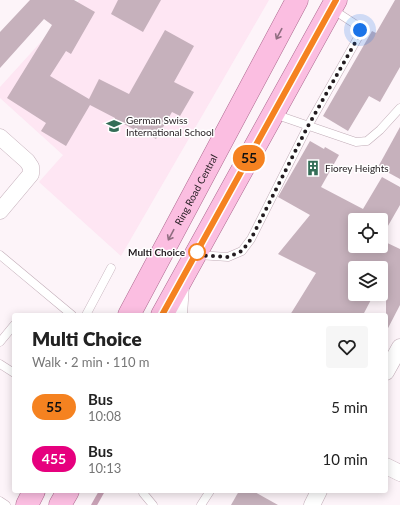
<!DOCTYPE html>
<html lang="en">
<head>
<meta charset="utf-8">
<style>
	body { margin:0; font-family:Lato,sans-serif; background:#f6f6f6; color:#222; height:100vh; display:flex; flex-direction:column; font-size:15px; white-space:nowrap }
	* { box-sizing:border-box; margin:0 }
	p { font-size:13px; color:#767676 }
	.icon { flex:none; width:22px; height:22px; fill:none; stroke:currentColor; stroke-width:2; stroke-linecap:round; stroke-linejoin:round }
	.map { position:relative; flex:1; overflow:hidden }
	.details { position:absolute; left:12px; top:313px; width:376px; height:180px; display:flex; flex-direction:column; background:#fff; border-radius:4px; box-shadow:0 2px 10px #0003 }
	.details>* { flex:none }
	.badge { padding:0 8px; border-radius:13px; font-size:14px; line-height:26px }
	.tools { position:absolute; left:348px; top:213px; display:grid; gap:8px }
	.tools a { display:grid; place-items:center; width:40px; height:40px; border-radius:4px; background:#fff; box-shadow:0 2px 10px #0003; font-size:20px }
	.you { position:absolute; width:20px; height:20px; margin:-10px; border:3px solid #fff; border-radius:50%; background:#1a73e8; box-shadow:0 0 0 6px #1a73e833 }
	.map>.badge { position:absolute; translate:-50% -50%; box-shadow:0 0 0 2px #fff }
	.round { display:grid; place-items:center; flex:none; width:42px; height:42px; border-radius:4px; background:#f6f6f6 }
	.overview { display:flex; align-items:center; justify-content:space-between; height:68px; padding:0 20px }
	h1 { font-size:19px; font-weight:800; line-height:30px }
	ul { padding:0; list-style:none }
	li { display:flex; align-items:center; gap:12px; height:52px; padding:0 20px }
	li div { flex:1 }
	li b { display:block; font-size:15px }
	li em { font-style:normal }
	li .badge { min-width:44px; font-weight:700; text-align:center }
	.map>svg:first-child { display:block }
</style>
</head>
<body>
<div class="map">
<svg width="400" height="505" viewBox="0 0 400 505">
	<rect width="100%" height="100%" fill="#fdf4f9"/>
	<polygon fill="#fee6f3" points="79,0 269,0 121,256 39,182 63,155 0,98 0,87"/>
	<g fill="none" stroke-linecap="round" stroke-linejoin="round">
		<polyline stroke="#c8a1b5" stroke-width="5.5" points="94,505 102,491"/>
	</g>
	<g fill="#c6b1bc">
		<polygon points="30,0 74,0 95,12 71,54 66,51 50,76 89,99 99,79 129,94 165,30 194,46 174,82 194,92 180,116 172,112 156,139 146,133 144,135 115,119 115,118 90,105 66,146 41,131 46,123 7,98 52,25 44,19 0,68 0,32"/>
		<polygon points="118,0 161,0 143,32 111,14"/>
		<polygon points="395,0 400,0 400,67 380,102 369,96 348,131 323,116 372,31 376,33"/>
		<polygon points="400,127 400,179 378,167"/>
		<polygon points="310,141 324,149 325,147 339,155 321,187 363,209 382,177 400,187 400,205 381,238 381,220 355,220 355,246 381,246 381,240 400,249 400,305 386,332 386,272 381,282 381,268 355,268 355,294 374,294 363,315 290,315 316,273 278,254 310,215 278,197"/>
		<polygon points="239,491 253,491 278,505 231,505"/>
	</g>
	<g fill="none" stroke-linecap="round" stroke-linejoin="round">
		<g stroke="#c2adb8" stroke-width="9">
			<g id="lane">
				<polyline points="274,114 356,142 367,141 380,130 400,108"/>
				<polyline points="0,255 72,315"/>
				<polyline points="198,255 228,257 242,251 251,239 308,126 360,34 360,28 358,26 332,9"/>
				<polyline points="86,315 111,268"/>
				<polyline points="0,342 14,325"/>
				<polyline points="0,364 14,373"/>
				<polyline points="143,491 143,493 153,505"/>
				<polyline points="0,501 6,505"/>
				<polyline points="201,505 210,491"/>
			</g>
		</g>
		<g stroke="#c2adb8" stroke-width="17">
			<g id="street">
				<polyline points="0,137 27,161 31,167 31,174 0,211"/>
				<polyline points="179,315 181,285"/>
				<polyline points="386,372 400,347"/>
				<polyline points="386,466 400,473"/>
				<polyline points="312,505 319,491"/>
			</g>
		</g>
		<g stroke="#ae6990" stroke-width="23">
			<g id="primary">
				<path id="s1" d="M129 315 297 0"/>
				<polyline points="162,315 336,0"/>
				<polyline points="27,505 34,491"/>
				<polyline points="60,505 68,491"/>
			</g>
		</g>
		<use href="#lane" stroke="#fff" stroke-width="8"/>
		<use href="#street" stroke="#fff" stroke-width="16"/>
		<use href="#primary" stroke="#fbbee1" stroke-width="22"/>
	</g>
	<defs><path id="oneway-shaft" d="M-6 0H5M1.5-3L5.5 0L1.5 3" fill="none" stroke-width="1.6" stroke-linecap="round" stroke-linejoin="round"/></defs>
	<g stroke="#8f6d80">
		<use href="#oneway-shaft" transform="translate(279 34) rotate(118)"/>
		<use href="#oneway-shaft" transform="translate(171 235) rotate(118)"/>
	</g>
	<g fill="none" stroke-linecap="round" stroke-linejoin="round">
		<g stroke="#fff" stroke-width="9">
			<polyline id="line" points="162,315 336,0"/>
		</g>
		<use href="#line" stroke="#f58220" stroke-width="6"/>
		<polyline stroke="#231c20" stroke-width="4" stroke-dasharray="0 7.2" points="197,252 195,255 228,257 242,251 251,239 308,126 360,34 360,30"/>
	</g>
	<defs>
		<g id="school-bare" transform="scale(1.2)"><path d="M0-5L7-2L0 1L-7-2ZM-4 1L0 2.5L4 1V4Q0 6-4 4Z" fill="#346e57" stroke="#fff" stroke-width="2.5" paint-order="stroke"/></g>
		<g id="building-bare" transform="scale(1.2)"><path d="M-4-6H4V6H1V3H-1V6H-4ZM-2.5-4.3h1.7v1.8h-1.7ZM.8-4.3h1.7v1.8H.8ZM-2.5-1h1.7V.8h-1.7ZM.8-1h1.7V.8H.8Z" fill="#346e57" stroke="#fff" stroke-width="2.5" paint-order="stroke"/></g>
	</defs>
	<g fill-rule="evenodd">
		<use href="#school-bare" x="114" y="126"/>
		<use href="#building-bare" x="313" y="168"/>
	</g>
	<circle fill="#fff" stroke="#f58220" stroke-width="2" cx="197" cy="252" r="8"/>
	<g text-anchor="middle" stroke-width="3" stroke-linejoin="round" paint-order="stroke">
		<g font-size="10" fill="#231c20" stroke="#fff" text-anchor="start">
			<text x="126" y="124">German Swiss<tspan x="126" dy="12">International School</tspan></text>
			<text x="325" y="172">Fiorey Heights</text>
		</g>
		<g font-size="10" fill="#231c20" stroke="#fff">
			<text dy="4" stroke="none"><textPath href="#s1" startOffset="142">Ring Road Central</textPath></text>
		</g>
		<g font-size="10" font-weight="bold" fill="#231c20" stroke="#fff" text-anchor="end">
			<text x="185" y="256">Multi Choice</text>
		</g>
	</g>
</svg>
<div class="tools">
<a><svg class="icon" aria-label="locate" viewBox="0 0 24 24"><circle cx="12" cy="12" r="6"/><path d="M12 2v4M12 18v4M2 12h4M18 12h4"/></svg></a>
<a><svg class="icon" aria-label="layers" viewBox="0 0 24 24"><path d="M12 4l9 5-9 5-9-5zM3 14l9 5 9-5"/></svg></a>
</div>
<div class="you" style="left:360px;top:30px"></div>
<b class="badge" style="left:249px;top:158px;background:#f58220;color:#111">55</b>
<section class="details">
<div class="overview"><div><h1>Multi Choice</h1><p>Walk · 2 min · 110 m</p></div><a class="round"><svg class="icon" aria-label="heart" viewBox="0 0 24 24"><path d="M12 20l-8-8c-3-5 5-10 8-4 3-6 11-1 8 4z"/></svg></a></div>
<ul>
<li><span class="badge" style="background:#f58220;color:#111">55</span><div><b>Bus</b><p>10:08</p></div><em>5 min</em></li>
<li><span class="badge" style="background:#e6007e;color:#fff">455</span><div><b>Bus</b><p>10:13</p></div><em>10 min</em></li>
</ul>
</section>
</div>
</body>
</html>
